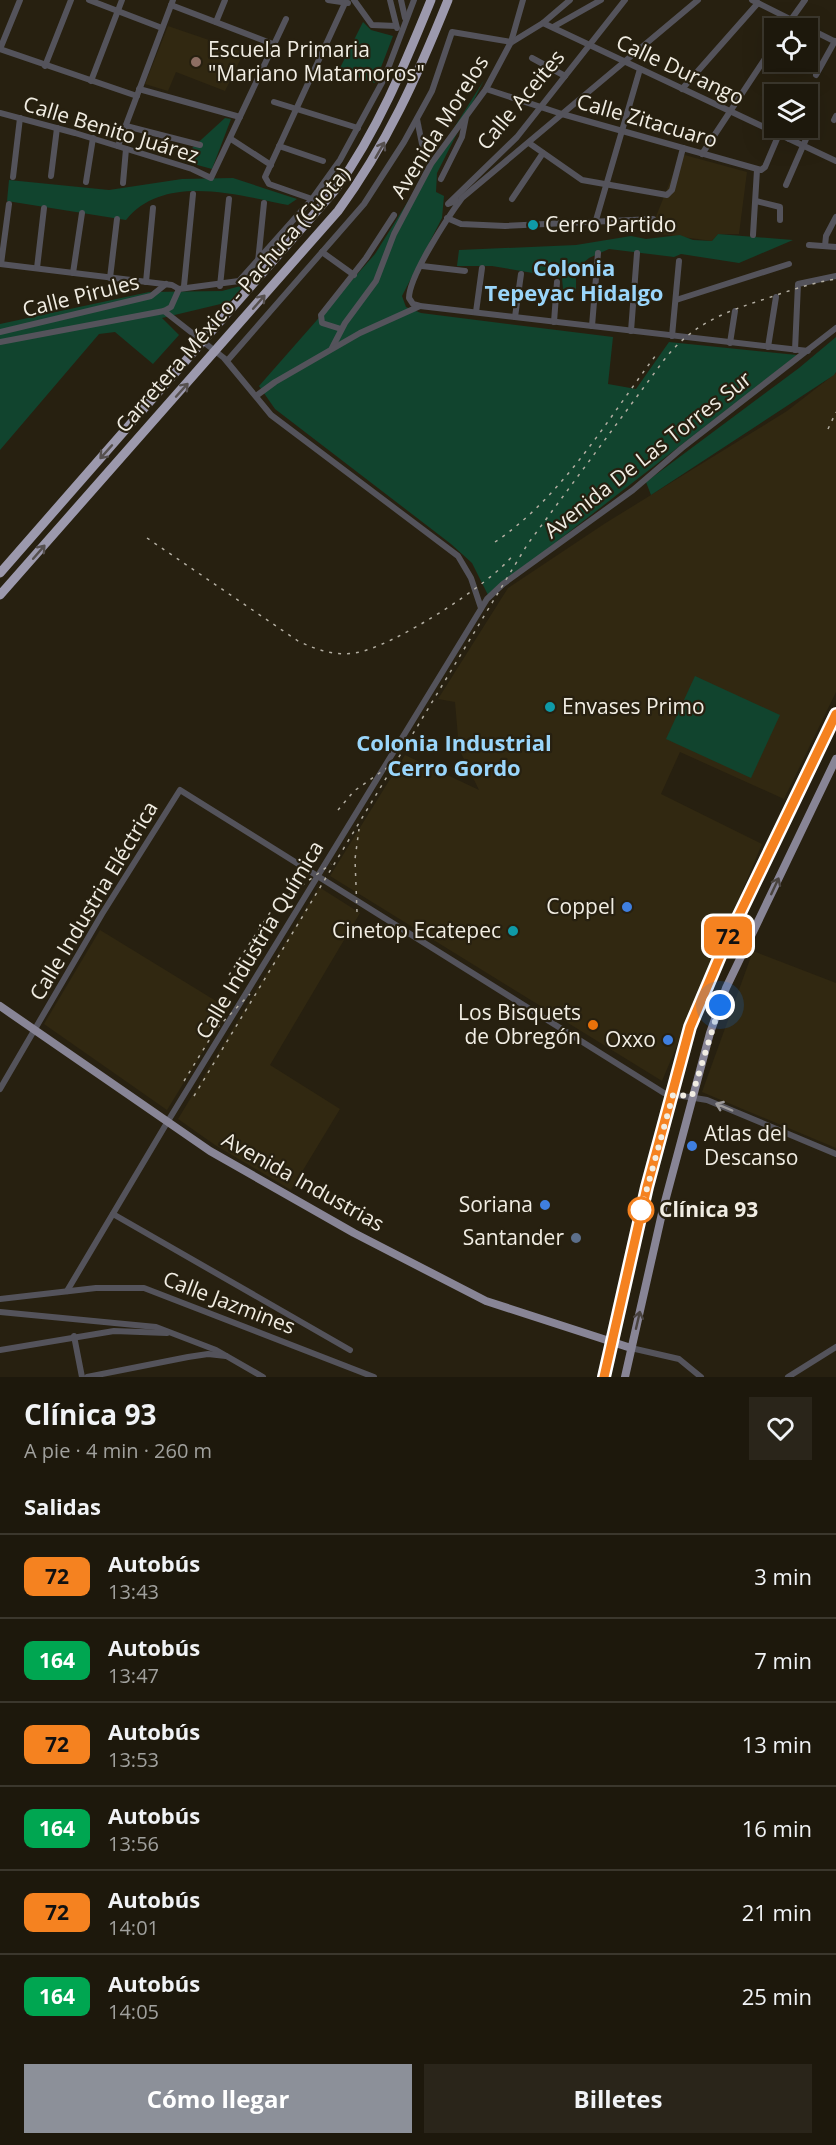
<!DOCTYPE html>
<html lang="es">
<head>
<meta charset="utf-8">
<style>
	body { margin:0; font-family:"Open Sans",sans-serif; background:#2a251a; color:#f1f3f6; height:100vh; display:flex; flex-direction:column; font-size:22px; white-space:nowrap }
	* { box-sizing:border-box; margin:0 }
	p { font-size:20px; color:#a0a09d }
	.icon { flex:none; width:33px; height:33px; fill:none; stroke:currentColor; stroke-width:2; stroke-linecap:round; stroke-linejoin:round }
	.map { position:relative; height:1377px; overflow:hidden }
	.drawer { display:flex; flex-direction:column; background:#1d180c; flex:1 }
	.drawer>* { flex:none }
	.badge { padding:0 12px; border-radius:9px; font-size:21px; line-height:39px }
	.buttons { position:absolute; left:764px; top:18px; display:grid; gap:12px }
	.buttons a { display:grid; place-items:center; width:54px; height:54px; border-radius:0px; background:#1d180c; box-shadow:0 6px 24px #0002,0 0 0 2px #3b372d; font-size:30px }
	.you { position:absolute; width:30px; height:30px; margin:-15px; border:4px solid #fff; border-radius:50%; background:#1a73e8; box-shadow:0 0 0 9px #1a73e833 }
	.map>.badge { position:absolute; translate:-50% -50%; box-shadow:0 0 0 3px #fff }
	h2 { padding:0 24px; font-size:22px; line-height:54px }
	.round { display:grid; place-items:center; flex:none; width:63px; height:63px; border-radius:0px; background:#2a251a }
	.overview { display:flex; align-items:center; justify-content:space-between; height:102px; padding:0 24px }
	h1 { font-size:28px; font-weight:700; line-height:45px }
	.action { display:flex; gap:12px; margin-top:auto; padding:12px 24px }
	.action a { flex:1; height:69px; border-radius:0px; background:#8c9099; color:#fff; font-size:24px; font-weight:700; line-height:69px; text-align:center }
	.action a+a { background:#2a251a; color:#f1f3f6 }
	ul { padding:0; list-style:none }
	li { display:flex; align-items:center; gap:18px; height:84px; padding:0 24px; border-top:2px solid #3b372d }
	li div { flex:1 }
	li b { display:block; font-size:22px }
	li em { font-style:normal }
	li .badge { min-width:66px; font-weight:700; text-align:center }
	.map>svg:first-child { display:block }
</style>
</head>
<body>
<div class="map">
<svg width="836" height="1377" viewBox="0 0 836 1377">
	<rect width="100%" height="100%" fill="#272010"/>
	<g fill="#312811">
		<polygon points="168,26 244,52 225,91 176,72 168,91 145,84"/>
		<polygon points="681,154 747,172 739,234 718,234 712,241 653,233 655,219"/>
		<polygon points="836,373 836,692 784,799 680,752 661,794 762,844 662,1081 330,876 405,755 479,790 459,749 455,702 438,699 508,588 604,524 787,411"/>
		<polygon points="319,887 360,913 270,1065 340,1109 291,1190 215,1145 178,1119"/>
		<polygon points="100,930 229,1009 167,1110 44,1024"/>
		<polygon points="753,951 836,983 836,1148 702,1092"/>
	</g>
	<g fill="#11442e">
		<polygon points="363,22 371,30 393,36 375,83 339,70"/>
		<polygon points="484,80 437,173 436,192 444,196 442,218 402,296 406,307 421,313 613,337 608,384 636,389 669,342 797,355 488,595 472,563 451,544 275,409 259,386 375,254"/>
		<polygon points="225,118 231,119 212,169 179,160"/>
		<path d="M233 178 297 199 288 205C237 195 164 173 126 220L7 201 9 180 109 190 182 179Z"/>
		<polygon points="718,234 793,240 739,263 681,254 674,257 609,249 589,258 576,269 576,291 563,289 562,278 492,266 457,266 459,250 576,245 631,236 646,239 680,235 693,240 712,241"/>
		<polygon points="244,285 229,302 162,318 179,335 153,364 115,332 99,334 0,450 0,324 149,292 222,291"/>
		<polygon points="836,337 836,372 834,375 651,495 646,482 799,368"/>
		<polygon points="695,676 780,715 751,778 666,739"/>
	</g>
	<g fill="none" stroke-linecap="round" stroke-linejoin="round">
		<g stroke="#54535b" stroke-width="6">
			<polyline points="89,0 162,28"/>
			<polyline points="328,0 348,3"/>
			<polyline points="354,0 372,25 396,26"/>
			<polyline points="390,0 397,28"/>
			<polyline points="401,0 405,18"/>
			<path d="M698 0 462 198C448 217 409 276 409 298L413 304 420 306 808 351"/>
			<polyline points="752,0 836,42"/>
			<polyline points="171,5 273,44"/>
			<polyline points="216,22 225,0"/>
			<polyline points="543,23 836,161"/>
			<polyline points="553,27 601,0"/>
			<polyline points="785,28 805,0"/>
			<polyline points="512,42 543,23 570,0"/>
			<polyline points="0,49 137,96"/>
			<polyline points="0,49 20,0"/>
			<polyline points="532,58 565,76"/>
			<polyline points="45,66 71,0"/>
			<polyline points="816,75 835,41"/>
			<polyline points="91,81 122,0"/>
			<polyline points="139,89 240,117"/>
			<polyline points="486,89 562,114 761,170 765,167 779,134"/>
			<polyline points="682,89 758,3"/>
			<polyline points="274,102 358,128"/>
			<polyline points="0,113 75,133 192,169 211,178 286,19"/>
			<polyline points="417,119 422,144"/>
			<polyline points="834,120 836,116"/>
			<polyline points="126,126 200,145"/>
			<polyline points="231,139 271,165"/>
			<polyline points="789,139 794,128"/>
			<polyline points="529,143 582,180 667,195 672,190 683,148"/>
			<polyline points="118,146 173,0"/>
			<polyline points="279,146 323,161"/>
			<polyline points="702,154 774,45"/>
			<polyline points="51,176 57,128"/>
			<polyline points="13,177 20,118"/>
			<polyline points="441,179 462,137 466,117"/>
			<polyline points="86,182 93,138"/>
			<polyline points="123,183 126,149"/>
			<polyline points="786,185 813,123"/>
			<polyline points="312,199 269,184 265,177 345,3"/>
			<polyline points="512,199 543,153"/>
			<polyline points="456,201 448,204 517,137 625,0"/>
			<polyline points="756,201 780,207 780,220"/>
			<polyline points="447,218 461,224 505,226 653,219"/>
			<polyline points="596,220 640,69"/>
			<polyline points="753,235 757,170"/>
			<polyline points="809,245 836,247"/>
			<polyline points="825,246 826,236 836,217"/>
			<polyline points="322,252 354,275"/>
			<polyline points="258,262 264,203"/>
			<polyline points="0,264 172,285 179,289"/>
			<polyline points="1,264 9,204"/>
			<polyline points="422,266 465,271"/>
			<polyline points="37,268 44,208"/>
			<polyline points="73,273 82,213"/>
			<polyline points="110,278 117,219"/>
			<polyline points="146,282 153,208"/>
			<polyline points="184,286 193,194"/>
			<polyline points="220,286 229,199"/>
			<polyline points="179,289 239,281 312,199 340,160 384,79 414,0"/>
			<polyline points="676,300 789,264"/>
			<polyline points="164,311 224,358 271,415 458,556 471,578 481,608"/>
			<polyline points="476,312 482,268"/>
			<polyline points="515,317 521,274"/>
			<polyline points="554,322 557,282"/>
			<polyline points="592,326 598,253"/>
			<polyline points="341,329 322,323 321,315 366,258 394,215"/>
			<polyline points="631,331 637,253"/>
			<polyline points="0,332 151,296 166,284"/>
			<polyline points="672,336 679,261"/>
			<polyline points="0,342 164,311 171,307 179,289"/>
			<polyline points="730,343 735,311"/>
			<polyline points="768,347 776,297"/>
			<polyline points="332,348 345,323 376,281 394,234 431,164 486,89 511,42 523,0"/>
			<polyline points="795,350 798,284 836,276"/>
			<polyline points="227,361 364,204 404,142 432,91 452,32 511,42"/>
			<polyline points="256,396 275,382 360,333 420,306"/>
			<polyline points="0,1089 102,914 180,790 664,1093 707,1100 836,1154"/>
			<polyline points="113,1214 350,1350"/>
			<polyline points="67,1291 168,1121 487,599 503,584 633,490 682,448 836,328"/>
			<polyline points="0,1299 96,1288 144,1288 374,1377"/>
			<polyline points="0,1312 156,1327 216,1350 263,1377"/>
			<polyline points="74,1336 82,1377"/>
			<polyline points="631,1348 679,1359 701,1377"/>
			<polyline points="0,1350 114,1331 167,1333"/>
			<polyline points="87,1377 188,1357 208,1354 226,1356"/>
			<polyline points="788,1377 836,1347"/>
		</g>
		<g stroke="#888596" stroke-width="8">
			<polyline points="0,1006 210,1151 354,1233 486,1301 631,1348"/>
			<polyline points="604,1377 647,1187 690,1027 726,942 836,714"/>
			<polyline points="625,1377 663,1209 710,1033 726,988 836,759"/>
		</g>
		<g stroke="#9c99ad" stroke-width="9">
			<path d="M0 573 336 189C378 130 404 66 431 0"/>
			<path d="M0 595 338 211C387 144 417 77 448 0"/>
		</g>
		<g stroke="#b3aea2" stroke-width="1.5" stroke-dasharray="3 6" stroke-linecap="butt">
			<polyline points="828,429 836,412"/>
			<path d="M147 538 298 641C317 650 334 656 355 653 393 647 491 584 514 554"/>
			<path d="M495 542C563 496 607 420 656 355"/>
			<polyline points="338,810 354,791 391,765"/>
			<polyline points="357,912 355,859 359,829"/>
			<polyline points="229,975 275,905 331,864"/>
			<polyline points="184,1081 216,1029 250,994"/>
			<path d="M194 1096 527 545 664 360C691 325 724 312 765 299 788 291 811 283 836 279"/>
		</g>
	</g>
	<defs><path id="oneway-shaft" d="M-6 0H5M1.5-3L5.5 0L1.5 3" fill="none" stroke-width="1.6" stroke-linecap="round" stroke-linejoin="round" transform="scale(1.5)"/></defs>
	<g stroke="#56504f">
		<use href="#oneway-shaft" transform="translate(380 150) rotate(-60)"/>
		<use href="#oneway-shaft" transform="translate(259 302) rotate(-49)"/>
		<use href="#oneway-shaft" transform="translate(182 390) rotate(-48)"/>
		<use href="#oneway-shaft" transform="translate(106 452) rotate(132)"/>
		<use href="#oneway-shaft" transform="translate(39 552) rotate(-49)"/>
	</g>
	<g stroke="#49433f">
		<use href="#oneway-shaft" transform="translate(775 886) rotate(-65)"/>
		<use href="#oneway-shaft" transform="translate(638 1320) rotate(-77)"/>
	</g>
	<use stroke="#9b9898" href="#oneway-shaft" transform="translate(724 1107) rotate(-157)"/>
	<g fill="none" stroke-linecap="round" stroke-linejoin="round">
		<g stroke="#fff" stroke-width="14">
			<polyline id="line" points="604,1377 647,1187 690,1027 726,942 836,714"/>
		</g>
		<use href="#line" stroke="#f58220" stroke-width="9"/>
		<polyline stroke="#f1ede3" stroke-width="6" stroke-dasharray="0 10.8" points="641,1210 673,1095 692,1096 720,1005"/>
	</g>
	<circle fill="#8d6e63" stroke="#272010" stroke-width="2" cx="196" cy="62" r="6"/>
	<g fill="#0f9aa8" stroke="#272010" stroke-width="2">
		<circle cx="533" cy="225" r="6"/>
		<circle cx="550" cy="707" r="6"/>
		<circle cx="513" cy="931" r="6"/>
	</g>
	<g fill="#3f7fe0" stroke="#272010" stroke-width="2">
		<circle cx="627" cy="907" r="6"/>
		<circle cx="668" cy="1040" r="6"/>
		<circle cx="692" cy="1146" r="6"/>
		<circle cx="545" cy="1205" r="6"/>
	</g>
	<circle fill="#e8710a" stroke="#272010" stroke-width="2" cx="593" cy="1025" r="6"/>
	<circle fill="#fff" stroke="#f58220" stroke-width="3" cx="641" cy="1210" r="12"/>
	<circle fill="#5c6f8a" stroke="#272010" stroke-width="2" cx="576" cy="1238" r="6"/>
	<g text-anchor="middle" stroke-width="4.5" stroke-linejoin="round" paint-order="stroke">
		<g font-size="21" fill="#f1ede3" stroke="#272010" text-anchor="end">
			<text x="208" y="57" text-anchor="start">Escuela Primaria<tspan x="208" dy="24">"Mariano Matamoros"</tspan></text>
			<text x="545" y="232" text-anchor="start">Cerro Partido</text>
			<text x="562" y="714" text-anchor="start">Envases Primo</text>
			<text x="615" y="914">Coppel</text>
			<text x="501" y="938">Cinetop Ecatepec</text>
			<text x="581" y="1020">Los Bisquets<tspan x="581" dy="24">de Obregón</tspan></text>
			<text x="656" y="1047">Oxxo</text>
			<text x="704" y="1141" text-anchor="start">Atlas del<tspan x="704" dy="24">Descanso</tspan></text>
			<text x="533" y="1212">Soriana</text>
			<text x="564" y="1245">Santander</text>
		</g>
		<g font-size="21" fill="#f1ede3" stroke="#272010">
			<text transform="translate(680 70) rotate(25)" y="7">Calle Durango</text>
			<text transform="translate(521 100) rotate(-50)" y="7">Calle Aceites</text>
			<text transform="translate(647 121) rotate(16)" y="7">Calle Zitacuaro</text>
			<text transform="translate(440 127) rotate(-58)" y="7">Avenida Morelos</text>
			<text transform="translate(111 130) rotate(17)" y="7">Calle Benito Juárez</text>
			<text transform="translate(81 296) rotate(-14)" y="7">Calle Pirules</text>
			<text transform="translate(233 300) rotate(-49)" y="7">Carretera México - Pachuca (Cuota)</text>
			<text transform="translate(648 455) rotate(-38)" y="7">Avenida De Las Torres Sur</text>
			<text transform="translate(94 901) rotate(-59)" y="7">Calle Industria Eléctrica</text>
			<text transform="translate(260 940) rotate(-59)" y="7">Calle Industria Química</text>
			<text transform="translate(303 1182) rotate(29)" y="7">Avenida Industrias</text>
			<text transform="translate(229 1303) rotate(21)" y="7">Calle Jazmines</text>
		</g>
		<g font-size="21" font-weight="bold" fill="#f1ede3" stroke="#272010" text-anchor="start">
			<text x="659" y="1217">Clínica 93</text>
		</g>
		<g font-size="22" font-weight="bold" fill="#9ad6fb" stroke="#272010">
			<text x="574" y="276">Colonia<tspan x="574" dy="25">Tepeyac Hidalgo</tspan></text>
			<text x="454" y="751">Colonia Industrial<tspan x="454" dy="25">Cerro Gordo</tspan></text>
		</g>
	</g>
</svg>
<div class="buttons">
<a><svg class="icon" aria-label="locate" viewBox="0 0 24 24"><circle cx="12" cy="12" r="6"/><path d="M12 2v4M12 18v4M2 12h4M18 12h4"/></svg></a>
<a><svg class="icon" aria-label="layers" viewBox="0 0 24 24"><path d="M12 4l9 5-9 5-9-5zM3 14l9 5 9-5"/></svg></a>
</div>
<div class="you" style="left:720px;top:1005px"></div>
<b class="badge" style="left:728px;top:936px;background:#f58220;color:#111">72</b>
</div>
<section class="drawer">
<div class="overview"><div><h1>Clínica 93</h1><p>A pie · 4 min · 260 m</p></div><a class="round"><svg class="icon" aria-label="heart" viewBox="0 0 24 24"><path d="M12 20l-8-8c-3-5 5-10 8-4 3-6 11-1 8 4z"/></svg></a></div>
<h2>Salidas</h2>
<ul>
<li><span class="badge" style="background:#f58220;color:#111">72</span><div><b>Autobús</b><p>13:43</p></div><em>3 min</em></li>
<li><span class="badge" style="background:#00a651;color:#fff">164</span><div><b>Autobús</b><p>13:47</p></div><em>7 min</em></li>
<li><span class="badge" style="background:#f58220;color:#111">72</span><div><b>Autobús</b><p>13:53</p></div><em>13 min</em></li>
<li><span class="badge" style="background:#00a651;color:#fff">164</span><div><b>Autobús</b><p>13:56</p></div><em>16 min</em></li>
<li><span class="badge" style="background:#f58220;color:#111">72</span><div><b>Autobús</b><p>14:01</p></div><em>21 min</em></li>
<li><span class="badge" style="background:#00a651;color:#fff">164</span><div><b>Autobús</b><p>14:05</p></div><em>25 min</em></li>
</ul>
<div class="action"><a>Cómo llegar</a><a>Billetes</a></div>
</section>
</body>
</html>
